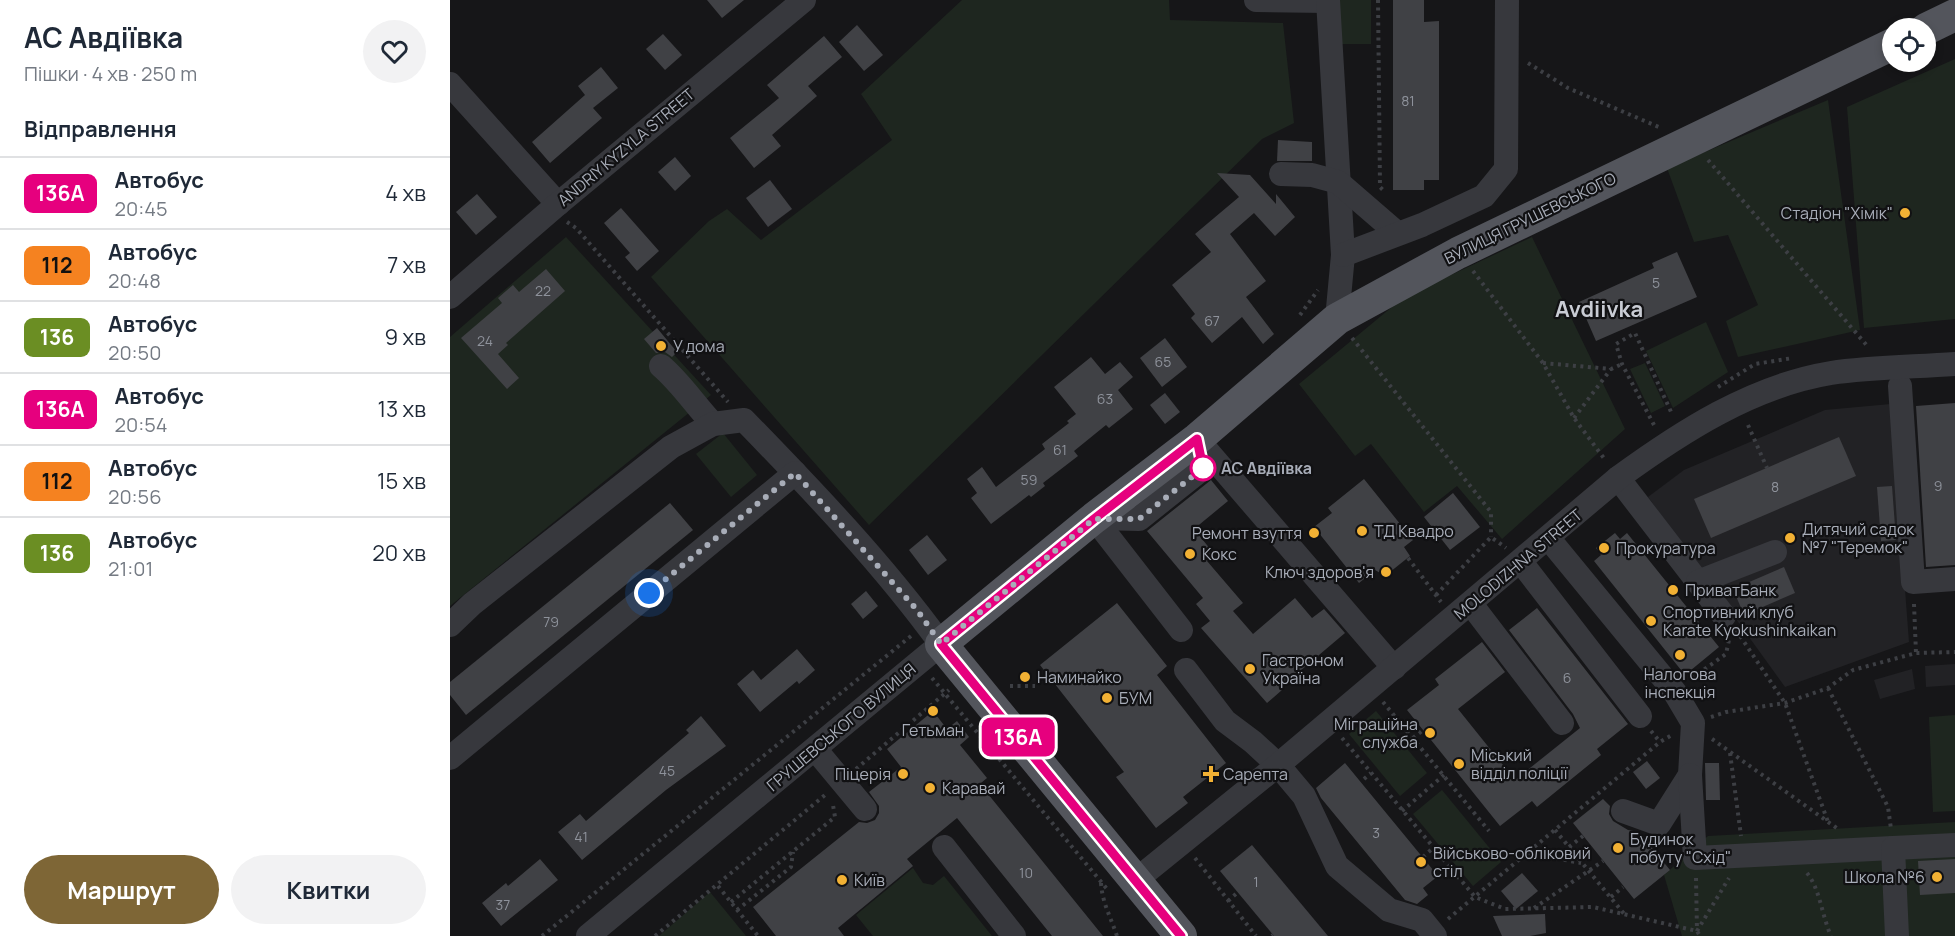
<!DOCTYPE html>
<html lang="uk">
<head>
<meta charset="utf-8">
<style>
	body { margin:0; font-family:Manrope,sans-serif; background:#f2f2f3; color:#1f2937; height:100vh; display:flex; flex-direction:column; font-size:22px; white-space:nowrap }
	* { box-sizing:border-box; margin:0 }
	p { font-size:20px; color:#747a83 }
	.icon { flex:none; width:33px; height:33px; fill:none; stroke:currentColor; stroke-width:2; stroke-linecap:round; stroke-linejoin:round }
	.map { position:relative; flex:1; overflow:hidden }
	.side { display:flex; flex-direction:column; background:#fff; width:450px }
	.side>* { flex:none }
	.badge { padding:0 12px; border-radius:9px; font-size:21px; line-height:39px }
	.fabs { position:absolute; left:1432px; top:18px; display:grid; gap:12px }
	.fabs a { display:grid; place-items:center; width:54px; height:54px; border-radius:50%; background:#fff; box-shadow:0 3px 9px #0003; font-size:30px }
	.you { position:absolute; width:30px; height:30px; margin:-15px; border:4px solid #fff; border-radius:50%; background:#1a73e8; box-shadow:0 0 0 9px #1a73e833 }
	.map>.badge { position:absolute; translate:-50% -50%; box-shadow:0 0 0 3px #fff }
	h2 { padding:0 24px; font-size:22px; line-height:54px }
	.round { display:grid; place-items:center; flex:none; width:63px; height:63px; border-radius:32px; background:#f2f2f3 }
	.overview { display:flex; align-items:center; justify-content:space-between; height:102px; padding:0 24px }
	h1 { font-size:28px; font-weight:700; line-height:45px }
	.button { display:flex; gap:12px; margin-top:auto; padding:12px 24px }
	.button a { flex:1; height:69px; border-radius:36px; background:#7e6636; color:#fff; font-size:24px; font-weight:700; line-height:69px; text-align:center }
	.button a+a { background:#f2f2f3; color:#1f2937 }
	ul { padding:0; list-style:none }
	li { display:flex; align-items:center; gap:18px; height:72px; padding:0 24px; border-top:2px solid #e0e1e3 }
	li div { flex:1 }
	li b { display:block; font-size:22px }
	li em { font-style:normal }
	li .badge { min-width:66px; font-weight:700; text-align:center }
	main { display:flex; flex:1; min-height:0 }
	.map>svg:first-child { display:block }
</style>
</head>
<body>
<main>
<section class="side">
<div class="overview"><div><h1>АС Авдіївка</h1><p>Пішки · 4 хв · 250 m</p></div><a class="round"><svg class="icon" aria-label="heart" viewBox="0 0 24 24"><path d="M12 20l-8-8c-3-5 5-10 8-4 3-6 11-1 8 4z"/></svg></a></div>
<h2>Відправлення</h2>
<ul>
<li><span class="badge" style="background:#e6007e;color:#fff">136А</span><div><b>Автобус</b><p>20:45</p></div><em>4 хв</em></li>
<li><span class="badge" style="background:#f58220;color:#111">112</span><div><b>Автобус</b><p>20:48</p></div><em>7 хв</em></li>
<li><span class="badge" style="background:#6b8e23;color:#fff">136</span><div><b>Автобус</b><p>20:50</p></div><em>9 хв</em></li>
<li><span class="badge" style="background:#e6007e;color:#fff">136А</span><div><b>Автобус</b><p>20:54</p></div><em>13 хв</em></li>
<li><span class="badge" style="background:#f58220;color:#111">112</span><div><b>Автобус</b><p>20:56</p></div><em>15 хв</em></li>
<li><span class="badge" style="background:#6b8e23;color:#fff">136</span><div><b>Автобус</b><p>21:01</p></div><em>20 хв</em></li>
</ul>
<div class="button"><a>Маршрут</a><a>Квитки</a></div>
</section>
<div class="map">
<svg width="1505" height="936" viewBox="0 0 1505 936">
	<rect width="100%" height="100%" fill="#161618"/>
	<g fill="#222225">
		<polygon points="1441,404 1459,642 1335,687 1198,497 1234,470 1375,410"/>
		<polygon points="1505,664 1505,685 1476,687 1475,666"/>
		<polygon points="1462,669 1465,689 1430,699 1424,680"/>
	</g>
	<g fill="#1e261f">
		<polygon points="512,0 719,0 720,20 833,23 844,123 812,139 419,525 201,277 259,221 277,209 311,240 442,140 411,94"/>
		<rect x="885" y="0" width="36" height="44"/>
		<polygon points="1505,59 1505,319 1414,328 1397,107"/>
		<polygon points="1378,100 1410,330 1288,357 1276,321 1308,305 1278,235 1244,242 1217,168"/>
		<polygon points="116,237 261,395 0,606 0,337"/>
		<polygon points="1082,237 1175,429 1052,539 1007,486 974,512 921,444 905,456 849,384 954,297"/>
		<polygon points="1256,322 1278,372 1223,408 1196,351"/>
		<polygon points="1195,363 1215,406 1201,413 1180,369"/>
		<polygon points="273,433 307,475 281,497 246,454"/>
		<polygon points="926,711 977,773 950,796 899,734"/>
		<polygon points="1505,715 1505,811 1483,812 1479,717"/>
		<polygon points="992,790 1051,862 1023,886 963,814"/>
		<polygon points="1505,822 1505,936 1232,936 1214,875 1258,836"/>
		<polygon points="463,868 473,883 483,885 494,876 542,936 423,936 406,915"/>
		<polygon points="260,892 296,936 209,936"/>
	</g>
	<g fill="#404145">
		<polygon points="257,0 294,0 272,18"/>
		<polygon points="943,0 974,0 974,22 989,21 989,180 974,180 974,190 943,190"/>
		<polygon points="407,25 433,55 414,71 389,42"/>
		<polygon points="213,34 232,55 215,70 196,49"/>
		<polygon points="374,36 392,57 358,86 367,96 322,135 331,146 304,168 280,138 329,98 317,85"/>
		<polygon points="151,67 168,88 143,108 152,118 100,163 82,142 135,95 128,86"/>
		<polygon points="828,140 862,142 862,161 827,161"/>
		<polygon points="225,157 241,176 225,191 208,172"/>
		<polygon points="767,173 800,175 826,204 826,194 845,217 825,236 804,213 780,234 816,281 796,297 824,334 813,344 792,317 762,343 741,318 745,314 722,285 761,252 745,234 789,197"/>
		<polygon points="320,180 342,209 318,227 296,198"/>
		<polygon points="27,194 47,217 26,235 6,212"/>
		<polygon points="171,208 209,251 187,271 175,257 180,253 154,223"/>
		<polygon points="1227,252 1247,297 1146,341 1129,302 1204,268 1202,263"/>
		<polygon points="96,269 115,291 56,343 58,345 48,354 69,378 57,389 11,338 52,303 48,298 63,285 69,292"/>
		<polygon points="207,328 227,352 222,357 215,352 206,353 194,339"/>
		<polygon points="715,338 737,367 712,387 690,358"/>
		<polygon points="641,357 655,374 670,362 683,377 668,390 683,409 659,428 656,425 624,451 628,456 593,483 595,486 581,497 579,495 541,524 521,498 527,493 517,479 532,467 546,487 595,449 592,444 619,423 617,421 626,414 604,387"/>
		<polygon points="715,393 730,412 715,424 700,405"/>
		<polygon points="1505,403 1505,565 1476,567 1466,406"/>
		<polygon points="1389,437 1406,476 1261,538 1244,499"/>
		<polygon points="914,479 963,540 954,547 960,556 940,572 937,577 925,570 909,583 864,527 882,513 878,508"/>
		<polygon points="761,480 778,501 744,529 765,555 757,561 793,603 783,611 803,634 845,598 862,618 874,609 895,633 830,688 832,690 817,703 751,628 760,621 746,604 753,598 697,531"/>
		<polygon points="1442,486 1446,540 1431,541 1427,487"/>
		<polygon points="1003,493 1030,527 1000,550 974,517"/>
		<polygon points="220,503 243,530 16,715 0,695 0,682"/>
		<polygon points="1165,533 1170,539 1177,533 1269,647 1235,675 1144,561 1151,555 1146,548"/>
		<polygon points="477,535 497,560 478,575 459,550"/>
		<polygon points="1334,567 1345,593 1294,615 1283,589"/>
		<polygon points="416,591 428,606 413,619 401,604"/>
		<polygon points="667,603 717,666 707,675 776,763 733,797 738,803 706,828 666,777 674,772 590,665"/>
		<polygon points="1087,608 1178,724 1147,749 1151,755 1087,807 1082,801 1050,826 957,710 989,685 985,679 1032,642 1055,672 1008,709 1065,780 1130,728 1123,714 1059,630"/>
		<polygon points="347,649 365,670 349,684 347,681 310,712 287,684 303,670 311,680"/>
		<polygon points="483,711 497,729 507,721 519,737 510,745 537,778 531,783 538,794 653,936 602,936 507,818 457,859 463,866 388,928 394,936 326,936 303,907 409,822 417,823 425,820 429,813 429,806 419,792 451,767 437,749"/>
		<polygon points="251,716 276,746 216,790 132,860 108,832 130,814 136,821 239,733 236,730"/>
		<polygon points="1197,761 1210,778 1196,789 1183,772"/>
		<polygon points="895,763 988,876 973,888 978,895 967,904 955,900 871,798 866,788"/>
		<polygon points="1255,763 1269,763 1270,800 1256,800"/>
		<polygon points="1153,799 1160,806 1159,814 1163,821 1178,830 1189,832 1220,870 1184,899 1123,823"/>
		<polygon points="802,845 878,936 824,936 770,871"/>
		<polygon points="90,859 108,880 51,926 32,903 56,883 58,886"/>
		<polygon points="1505,859 1505,893 1470,895 1468,861"/>
		<polygon points="1072,873 1088,891 1066,909 1051,891"/>
		<polygon points="1095,914 1096,933 1080,936 1052,936 1043,916"/>
	</g>
	<g fill="none" stroke-linecap="round" stroke-linejoin="round">
		<g stroke="#3d3f44" stroke-width="4" stroke-dasharray="3 4.5" stroke-linecap="butt">
			<polyline points="928,0 930,187 933,190"/>
			<polyline points="1078,63 1118,88 1211,128"/>
			<polyline points="1258,160 1419,348"/>
			<polyline points="117,222 126,228 278,402"/>
			<polyline points="1023,271 1093,363 1124,418 1156,461"/>
			<polyline points="850,315 868,290"/>
			<polyline points="902,338 1041,512 1041,537"/>
			<polyline points="1093,363 1161,369 1172,364"/>
			<polyline points="1268,387 1305,364 1343,358"/>
			<polyline points="1124,418 1161,369"/>
			<polyline points="1204,425 1172,364 1166,344 1185,333 1222,414"/>
			<polyline points="1298,425 1317,468"/>
			<polyline points="958,558 991,602"/>
			<polyline points="986,595 1041,537 1056,548"/>
			<polyline points="1464,604 1466,653"/>
			<polyline points="1286,630 1335,703 1378,822"/>
			<polyline points="482,678 657,889"/>
			<polyline points="1242,678 1276,654 1279,640 1276,636"/>
			<polyline points="560,686 585,686"/>
			<polyline points="1378,688 1438,807 1441,829"/>
			<polyline points="933,702 1039,831"/>
			<polyline points="1261,717 1276,712 1335,703 1378,688 1403,670 1466,653 1505,652"/>
			<polyline points="1201,731 1210,742"/>
			<polyline points="892,738 1025,897 1055,909 1143,907 1247,931 1250,936"/>
			<polyline points="963,738 973,730"/>
			<polyline points="1262,739 1388,829"/>
			<polyline points="1280,753 1291,836"/>
			<polyline points="406,769 499,690"/>
			<polyline points="914,779 921,773"/>
			<polyline points="952,811 994,775"/>
			<polyline points="1105,830 1175,915"/>
			<polyline points="1119,847 1133,836"/>
			<polyline points="1077,853 1131,863"/>
			<polyline points="973,857 983,848"/>
			<polyline points="745,858 806,936"/>
			<path d="M1357 873C1370 889 1372 916 1381 936"/>
			<polyline points="1246,878 1247,931"/>
			<path d="M651 883C652 902 661 918 667 936"/>
			<polyline points="268,886 308,936"/>
			<polyline points="1161,897 1173,887"/>
			<polyline points="778,901 788,892"/>
			<polyline points="281,902 385,817 383,805"/>
			<polyline points="1084,908 1153,861"/>
			<polyline points="287,910 341,867 343,852"/>
			<polyline points="998,919 1210,742 1222,735"/>
			<polyline points="1247,931 1279,878"/>
			<polyline points="92,936 461,636"/>
			<polyline points="205,936 375,795"/>
			<polyline points="822,936 823,935"/>
		</g>
		<g stroke="#37383d" stroke-width="24">
			<polyline points="806,0 878,1"/>
			<polyline points="878,0 893,255 887,319"/>
			<polyline points="0,84 108,204"/>
			<polyline points="831,174 862,175 888,182 947,233"/>
			<polyline points="893,255 972,225 1034,196 1056,169 1057,0"/>
			<polyline points="0,297 108,204 354,0"/>
			<path d="M211 366C231 383 245 405 263 424"/>
			<polyline points="1450,386 1463,582 1505,579"/>
			<polyline points="747,439 944,668"/>
			<polyline points="1168,478 1274,616"/>
			<polyline points="644,518 689,519 753,468 747,439"/>
			<polyline points="644,518 731,630"/>
			<polyline points="1099,539 1224,691 1243,723 1240,775 1209,824 1173,811"/>
			<polyline points="1071,562 1190,716"/>
			<polyline points="1248,582 1325,552"/>
			<polyline points="1021,604 1112,723"/>
			<path d="M0 625 22 604 221 447 263 424 294 420C363 491 433 564 491 644L138 936"/>
			<polyline points="736,670 775,721 803,742 828,765 854,796 887,866 939,910 972,920 985,936"/>
			<polyline points="365,749 415,809"/>
			<polyline points="0,758 345,473"/>
			<polyline points="1240,775 1245,858 1443,848"/>
			<polyline points="494,847 564,936"/>
			<path d="M686 880 828 765 1168 478C1231 432 1302 386 1381 373 1421 367 1464 367 1505 364"/>
			<polyline points="1447,936 1443,848 1505,845"/>
		</g>
		<g stroke="#53555c" stroke-width="32">
			<polyline points="1476,29 1505,15"/>
			<polyline points="731,936 491,644 644,518 747,439 887,319 1008,253 1443,44"/>
		</g>
	</g>
	<g fill="none" stroke-linecap="round" stroke-linejoin="round">
		<g stroke="#fff" stroke-width="14">
			<polyline id="line" points="731,936 491,644 644,519 747,439 753,468"/>
		</g>
		<use href="#line" stroke="#e6007e" stroke-width="9"/>
		<polyline stroke="#a8adb8" stroke-width="6" stroke-dasharray="0 10.8" points="199,593 345,473 467,610 491,644 644,519 689,519 753,468"/>
	</g>
	<g fill="#f2b134" stroke="#111113" stroke-width="2">
		<circle cx="1455" cy="213" r="6"/>
		<circle cx="211" cy="346" r="6"/>
		<circle cx="912" cy="531" r="6"/>
		<circle cx="864" cy="533" r="6"/>
		<circle cx="1340" cy="538" r="6"/>
		<circle cx="1154" cy="548" r="6"/>
		<circle cx="740" cy="554" r="6"/>
		<circle cx="936" cy="572" r="6"/>
		<circle cx="1223" cy="590" r="6"/>
		<circle cx="1201" cy="621" r="6"/>
		<circle cx="1230" cy="655" r="6"/>
		<circle cx="800" cy="669" r="6"/>
		<circle cx="575" cy="677" r="6"/>
		<circle cx="657" cy="698" r="6"/>
		<circle cx="483" cy="711" r="6"/>
		<circle cx="980" cy="733" r="6"/>
		<circle cx="1009" cy="764" r="6"/>
		<circle cx="453" cy="774" r="6"/>
		<path d="M758 765h6v6h6v6h-6v6h-6v-6h-6v-6h6z"/>
		<circle cx="480" cy="788" r="6"/>
		<circle cx="1168" cy="848" r="6"/>
		<circle cx="971" cy="862" r="6"/>
		<circle cx="1487" cy="877" r="6"/>
		<circle cx="392" cy="880" r="6"/>
	</g>
	<circle fill="#fff" stroke="#e6007e" stroke-width="3" cx="753" cy="468" r="12"/>
	<g text-anchor="middle" stroke-width="4.5" stroke-linejoin="round" paint-order="stroke">
		<g font-size="14" fill="#8e929b">
			<text x="958" y="106">81</text>
			<text x="1206" y="288">5</text>
			<text x="93" y="296">22</text>
			<text x="762" y="326">67</text>
			<text x="35" y="346">24</text>
			<text x="713" y="367">65</text>
			<text x="655" y="404">63</text>
			<text x="610" y="455">61</text>
			<text x="579" y="485">59</text>
			<text x="1488" y="491">9</text>
			<text x="1325" y="492">8</text>
			<text x="101" y="627">79</text>
			<text x="1117" y="683">6</text>
			<text x="217" y="776">45</text>
			<text x="926" y="838">3</text>
			<text x="131" y="842">41</text>
			<text x="576" y="878">10</text>
			<text x="806" y="887">1</text>
			<text x="53" y="910">37</text>
		</g>
		<g font-size="16" fill="#a8adb8" stroke="#111113">
			<text transform="translate(176 147) rotate(-40)" y="6">ANDRIY KYZYLA STREET</text>
			<text transform="translate(1080 218) rotate(-26)" y="6">ВУЛИЦЯ ГРУШЕВСЬКОГО</text>
			<text transform="translate(1068 564) rotate(-40)" y="6">MOLODIZHNA STREET</text>
			<text transform="translate(391 727) rotate(-40)" y="6">ГРУШЕВСЬКОГО ВУЛИЦЯ</text>
		</g>
		<g font-size="16" fill="#a8adb8" stroke="#111113" text-anchor="start">
			<text x="1443" y="219" text-anchor="end">Стадіон "Хімік"</text>
			<text x="223" y="352">У дома</text>
			<text x="1352" y="535">Дитячий садок<tspan x="1352" dy="18">№7 "Теремок"</tspan></text>
			<text x="924" y="537">ТД Квадро</text>
			<text x="852" y="539" text-anchor="end">Ремонт взуття</text>
			<text x="1166" y="554">Прокуратура</text>
			<text x="752" y="560">Кокс</text>
			<text x="924" y="578" text-anchor="end">Ключ здоров'я</text>
			<text x="1235" y="596">ПриватБанк</text>
			<text x="1213" y="618">Спортивний клуб<tspan x="1213" dy="18">Karate Kyokushinkaikan</tspan></text>
			<text x="812" y="666">Гастроном<tspan x="812" dy="18">Україна</tspan></text>
			<text x="1230" y="680" text-anchor="middle">Налогова<tspan x="1230" dy="18">інспекція</tspan></text>
			<text x="587" y="683">Наминайко</text>
			<text x="669" y="704">БУМ</text>
			<text x="968" y="730" text-anchor="end">Міграційна<tspan x="968" dy="18">служба</tspan></text>
			<text x="483" y="736" text-anchor="middle">Гетьман</text>
			<text x="1021" y="761">Міський<tspan x="1021" dy="18">відділ поліції</tspan></text>
			<text x="441" y="780" text-anchor="end">Піцерія</text>
			<text x="773" y="780">Сарепта</text>
			<text x="492" y="794">Каравай</text>
			<text x="1180" y="845">Будинок<tspan x="1180" dy="18">побуту "Схід"</tspan></text>
			<text x="983" y="859">Військово-обліковий<tspan x="983" dy="18">стіл</tspan></text>
			<text x="1475" y="883" text-anchor="end">Школа №6</text>
			<text x="404" y="886">Київ</text>
		</g>
		<g font-size="16" font-weight="bold" fill="#a8adb8" stroke="#111113" text-anchor="start">
			<text x="771" y="474">АС Авдіївка</text>
		</g>
		<g font-size="22" font-weight="bold" fill="#c9ccd4" stroke="#111113">
			<text x="1149" y="317">Avdiivka</text>
		</g>
	</g>
</svg>
<div class="fabs">
<a><svg class="icon" aria-label="locate" viewBox="0 0 24 24"><circle cx="12" cy="12" r="6"/><path d="M12 2v4M12 18v4M2 12h4M18 12h4"/></svg></a>
</div>
<div class="you" style="left:199px;top:593px"></div>
<b class="badge" style="left:568px;top:737px;background:#e6007e;color:#fff">136А</b>
</div>
</main>
</body>
</html>
